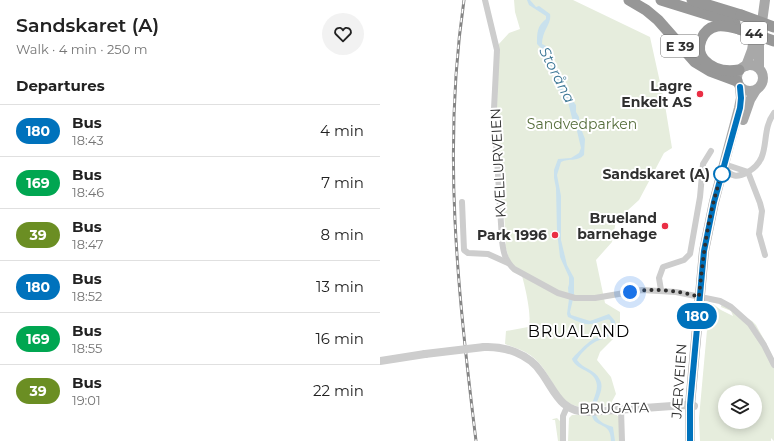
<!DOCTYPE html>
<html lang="en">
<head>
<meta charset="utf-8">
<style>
	body { margin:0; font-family:Montserrat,sans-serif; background:#f2f2f2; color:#222; height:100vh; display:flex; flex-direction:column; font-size:15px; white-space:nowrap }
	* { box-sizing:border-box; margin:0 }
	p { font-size:13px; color:#767676 }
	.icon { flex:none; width:22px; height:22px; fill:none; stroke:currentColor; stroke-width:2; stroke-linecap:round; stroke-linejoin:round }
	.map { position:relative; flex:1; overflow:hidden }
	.sheet { display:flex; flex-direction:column; background:#fff; width:380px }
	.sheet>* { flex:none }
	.badge { padding:0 8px; border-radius:13px; font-size:14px; line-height:26px }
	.buttons { position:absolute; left:338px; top:385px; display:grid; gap:8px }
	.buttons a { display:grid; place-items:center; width:44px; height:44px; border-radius:50%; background:#fff; box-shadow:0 2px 10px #0003; font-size:20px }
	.you { position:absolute; width:20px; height:20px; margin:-10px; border:3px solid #fff; border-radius:50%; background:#1a73e8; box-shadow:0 0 0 6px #1a73e833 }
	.map>.badge { position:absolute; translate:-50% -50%; box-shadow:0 0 0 2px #fff }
	h2 { padding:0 16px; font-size:15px; line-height:36px }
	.round { display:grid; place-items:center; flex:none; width:42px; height:42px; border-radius:21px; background:#f2f2f2 }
	.head { display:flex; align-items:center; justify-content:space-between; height:68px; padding:0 16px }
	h1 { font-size:19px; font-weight:600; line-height:30px }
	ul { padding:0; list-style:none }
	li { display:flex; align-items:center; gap:12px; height:52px; padding:0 16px; border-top:1px solid #e0e0e0 }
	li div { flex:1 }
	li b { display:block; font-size:15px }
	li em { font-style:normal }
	li .badge { min-width:44px; font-weight:700; text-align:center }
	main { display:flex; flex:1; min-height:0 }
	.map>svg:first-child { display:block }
</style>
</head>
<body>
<main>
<section class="sheet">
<div class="head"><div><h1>Sandskaret (A)</h1><p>Walk · 4 min · 250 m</p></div><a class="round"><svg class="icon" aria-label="heart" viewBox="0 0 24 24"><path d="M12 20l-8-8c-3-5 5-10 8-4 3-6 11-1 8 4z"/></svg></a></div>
<h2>Departures</h2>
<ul>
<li><span class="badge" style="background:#0072bc;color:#fff">180</span><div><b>Bus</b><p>18:43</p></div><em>4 min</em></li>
<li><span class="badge" style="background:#00a651;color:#fff">169</span><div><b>Bus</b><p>18:46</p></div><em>7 min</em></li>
<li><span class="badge" style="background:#6b8e23;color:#fff">39</span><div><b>Bus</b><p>18:47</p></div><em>8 min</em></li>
<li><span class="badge" style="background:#0072bc;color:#fff">180</span><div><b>Bus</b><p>18:52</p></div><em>13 min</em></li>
<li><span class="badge" style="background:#00a651;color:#fff">169</span><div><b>Bus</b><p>18:55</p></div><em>16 min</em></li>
<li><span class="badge" style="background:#6b8e23;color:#fff">39</span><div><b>Bus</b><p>19:01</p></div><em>22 min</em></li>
</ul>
</section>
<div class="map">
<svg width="394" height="441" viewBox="0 0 394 441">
	<rect width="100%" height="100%" fill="#fff"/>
	<g fill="#e6eddd" fill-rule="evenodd">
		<path d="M134 0H193L270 37 285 105 292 148 284 153 259 200 236 221 232 242 216 260 225 303 240 312V332L220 352 217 360 231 377 236 394 230 405C213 408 192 412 179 394 172 383 167 371 157 361 149 352 136 348 125 344L126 331 148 327C153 320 145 286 142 276L133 272 125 245 126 243 117 107 118 45 129 33 140 29 135 12Z"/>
		<path d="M342 302 372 321 376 325 386 343 394 363V441L391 438V441H320L319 418 328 319H330L333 304 341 310 353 316 351 311 341 307ZM345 392H375V422H345Z"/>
		<polygon points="234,413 239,417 240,441 188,441 189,418 192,415"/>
		<polygon points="177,418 180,421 181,441 178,441 175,420 172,420 173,419"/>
	</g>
	<path fill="#c9e1ed" d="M147 0H150L156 7 159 6 170 14C172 24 162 30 162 44L166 46 172 57 183 89 196 105V112L199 117 200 126 205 139 204 155C197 162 189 158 181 162L177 175 181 196V240L187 265 194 278V295L190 312 191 315 210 321 229 314 235 321C237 336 227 337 215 342 209 345 200 354 197 360 203 369 215 369 220 380 227 393 207 408 219 420 223 424 228 425 233 427L235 441H231C231 421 216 429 212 416 207 403 222 392 215 379 210 369 196 370 192 359 194 356 208 342 212 340 221 334 236 336 230 320 224 318 218 324 211 324 203 325 195 320 188 317L187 314 189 299 188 288 189 284V277L180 257 177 231 176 188 174 178V170L178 159 191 158 199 153 201 148 197 131 193 122 188 102 179 91 173 71 169 62 162 49 157 44C157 33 157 26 166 19V16L149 5Z"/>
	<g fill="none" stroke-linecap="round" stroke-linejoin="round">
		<g stroke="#cdcdcd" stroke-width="6">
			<path d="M105 0 117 50 114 109 122 240C123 251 125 261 134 269L178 293 195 298H215L262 290 296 292 340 301 351 307 370 324 384 345 394 365"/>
			<path d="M344 167C351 177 357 178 368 172"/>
			<polyline points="344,167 350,166 368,172"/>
			<polyline points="82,202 84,250 88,253 108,254 128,263"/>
			<path d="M385 255 379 234 382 211 380 203 368 172C393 158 379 133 394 113"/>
			<polyline points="281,290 279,278 283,267 304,260 310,254 320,197 323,164 331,151"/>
			<polyline points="241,409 242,441"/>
			<polyline points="183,441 183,416 187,407"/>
		</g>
		<g stroke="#cdcdcd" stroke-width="8">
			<path d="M104 347C125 346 149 354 161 372 175 391 180 412 208 412L306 405 314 406"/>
			<polyline points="0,361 45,354"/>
		</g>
		<g stroke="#a8a8a8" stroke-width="10">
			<circle cx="370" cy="78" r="13"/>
			<polyline points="366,66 372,50 374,38"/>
			<polyline points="379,68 379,44 385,0"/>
			<polyline points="363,120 370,100 376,90"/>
			<polyline points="310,441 310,405 324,251 334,202 359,108 361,98 360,87"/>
		</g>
		<g stroke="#979797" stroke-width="11">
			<polyline points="249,0 266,10 278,20 315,62 330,71 357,81"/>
			<polyline points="281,0 355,23"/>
			<polyline points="312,0 361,15"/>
			<path d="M359 29C352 27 344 25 337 26 322 29 314 48 324 60 333 70 347 72 359 70"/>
		</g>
		<g stroke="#858585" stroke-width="3">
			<path id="rail" d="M84 0C62 150 78 292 96 441"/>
		</g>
		<use href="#rail" stroke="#fff" stroke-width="1.5" stroke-dasharray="4.5" stroke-linecap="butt"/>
		<polyline stroke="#cdcdcd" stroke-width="8" points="45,354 104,347"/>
		<g stroke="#979797" stroke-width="11">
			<polyline points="361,15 394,27"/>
			<polyline points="359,29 394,41"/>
		</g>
	</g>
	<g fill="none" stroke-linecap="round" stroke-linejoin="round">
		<g stroke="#fff" stroke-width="9">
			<polyline id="line" points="310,441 310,405 324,251 334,202 360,108 361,98 360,87"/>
		</g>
		<use href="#line" stroke="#0072bc" stroke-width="6"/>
		<path stroke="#303030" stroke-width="4" stroke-dasharray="0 7.2" d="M250 292C272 288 298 290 319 297 323 256 328 213 342 174"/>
	</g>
	<g fill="#ea2e44" stroke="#fff" stroke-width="1.5">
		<circle cx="320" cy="94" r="4"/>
		<circle cx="285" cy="226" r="4"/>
		<circle cx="175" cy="235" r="4"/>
	</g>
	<circle fill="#fff" stroke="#0072bc" stroke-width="2" cx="342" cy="174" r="8"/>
	<g text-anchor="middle" stroke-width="4" stroke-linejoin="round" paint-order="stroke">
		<g fill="#fff" stroke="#6e6e6e" stroke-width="1">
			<rect x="361" y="22" width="26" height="22" rx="3"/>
			<rect x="281" y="35" width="38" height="22" rx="3"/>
		</g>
		<g font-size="13" font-weight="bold" fill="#303030">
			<text x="374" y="38">44</text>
			<text x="300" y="51">E 39</text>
		</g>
		<g font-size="14" font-weight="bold" fill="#303030" stroke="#fff" text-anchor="end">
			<text x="312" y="91">Lagre<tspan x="312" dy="16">Enkelt AS</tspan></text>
			<text x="277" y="223">Brueland<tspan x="277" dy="16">barnehage</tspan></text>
			<text x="167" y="240">Park 1996</text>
		</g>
		<g font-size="14" fill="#556d3b" stroke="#fff">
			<text x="202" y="129">Sandvedparken</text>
		</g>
		<g font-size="14" fill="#303030" stroke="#fff">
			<text transform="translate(118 163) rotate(-93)" y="5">KVELLURVEIEN</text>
			<text transform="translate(299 381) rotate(-86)" y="5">JÆRVEIEN</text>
			<text transform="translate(234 408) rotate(-1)" y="5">BRUGATA</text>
		</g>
		<g font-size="14" font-weight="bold" fill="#303030" stroke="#fff" text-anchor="end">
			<text x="330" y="179">Sandskaret (A)</text>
		</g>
		<g font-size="15" font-style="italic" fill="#3b7695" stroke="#fff">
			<text transform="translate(177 75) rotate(63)" y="5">Storåna</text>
		</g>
		<g font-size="16" letter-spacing="1" fill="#000" stroke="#fff">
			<text x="199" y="337">BRUALAND</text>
		</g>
	</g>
</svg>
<div class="buttons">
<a><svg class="icon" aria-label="layers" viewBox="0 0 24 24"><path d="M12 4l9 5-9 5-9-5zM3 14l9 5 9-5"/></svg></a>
</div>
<div class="you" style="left:250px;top:292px"></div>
<b class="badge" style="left:317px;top:316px;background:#0072bc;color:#fff">180</b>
</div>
</main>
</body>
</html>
